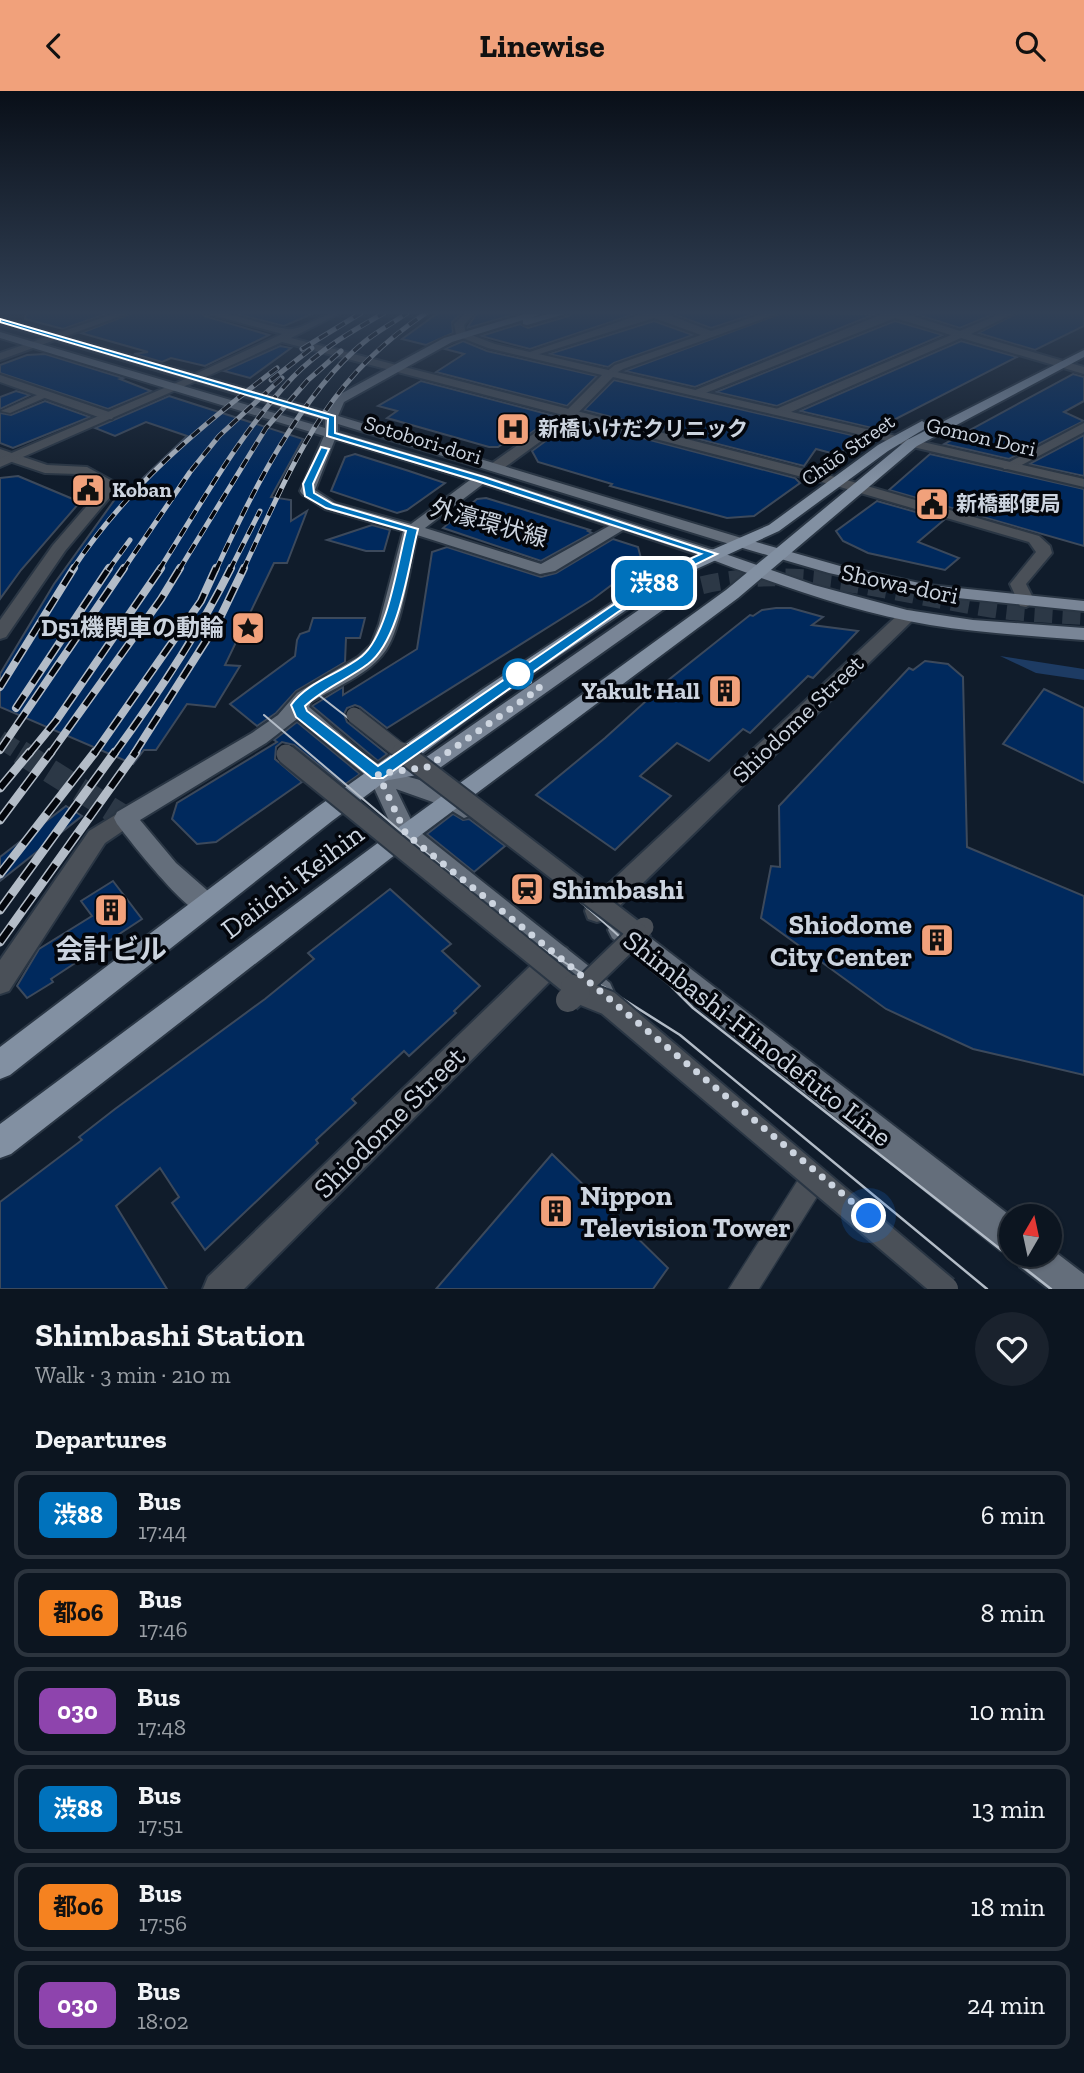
<!DOCTYPE html>
<html lang="en">
<head>
<meta charset="utf-8">
<style>
	body { margin:0; font-family:"Zilla Slab","Noto Sans JP",serif; background:#1a222d; color:#f1f3f6; height:100vh; display:flex; flex-direction:column; font-size:26px; white-space:nowrap }
	* { box-sizing:border-box; margin:0 }
	p { font-size:23px; color:#9a9fa5 }
	.icon { flex:none; width:38px; height:38px; fill:none; stroke:currentColor; stroke-width:2; stroke-linecap:round; stroke-linejoin:round }
	.map { position:relative; height:1198px; overflow:hidden }
	.sheet { display:flex; flex-direction:column; background:#0c1520; flex:1 }
	.sheet>* { flex:none }
	.badge { padding:0 14px; border-radius:10px; font-size:24px; line-height:46px }
	.needle { width:46px; rotate:9deg }
	.tools { position:absolute; left:999px; top:1113px; display:grid; gap:14px }
	.tools a { display:grid; place-items:center; width:63px; height:63px; border-radius:50%; background:#0c1520; box-shadow:0 2px 5px #0004,0 0 0 2px #2c343e; font-size:35px }
	.you { position:absolute; width:35px; height:35px; margin:-18px; border:5px solid #fff; border-radius:50%; background:#1a73e8; box-shadow:0 0 0 10px #1a73e833 }
	.map>.badge { position:absolute; translate:-50% -50%; box-shadow:0 0 0 4px #fff }
	h2 { padding:0 35px; font-size:26px; line-height:63px }
	.round { display:grid; place-items:center; flex:none; width:74px; height:74px; border-radius:37px; background:#1a222d }
	.head { display:flex; align-items:center; justify-content:space-between; height:119px; padding:0 35px }
	h1 { font-size:33px; font-weight:700; line-height:52px }
	ul { padding:0; list-style:none }
	li { display:flex; align-items:center; gap:21px; height:88px; margin:0 14px 10px; padding:0 21px; border:4px solid #2c343e; border-radius:14px }
	li div { flex:1 }
	li b { display:block; font-size:26px }
	li em { font-style:normal }
	li .badge { min-width:77px; font-weight:700; text-align:center }
	header { display:flex; justify-content:space-between; align-items:center; height:91px; padding:0 35px; background:#f1a17b; color:#111; font-size:32px; font-weight:700 }
	.map>svg:first-child { display:block }
</style>
</head>
<body>
<header><svg class="icon" aria-label="back" viewBox="0 0 24 24"><path d="M15 5l-7 7 7 7"/></svg>Linewise<svg class="icon" aria-label="search" viewBox="0 0 24 24"><circle cx="10" cy="10" r="6"/><path d="M15 15l6 6"/></svg></header>
<div class="map">
<svg width="1084" height="1198" viewBox="0 0 1084 1198">
	<rect width="100%" height="100%" fill="#101c2b"/>
	<polygon fill="#1d3b63" points="1000,565 1084,578 1084,589 1036,582"/>
	<g fill="#00295d" stroke="#3c495b" stroke-width="2">
		<polygon points="26,222 109,222 63,238 25,228"/>
		<polygon points="132,222 202,222 204,225 269,244 205,275 171,267 162,271 134,263 148,261 81,242"/>
		<polygon points="232,222 314,222 284,235"/>
		<polygon points="438,222 462,222 452,231 453,242 426,254 402,248"/>
		<polygon points="477,222 520,222 467,237"/>
		<polygon points="571,222 638,222 530,258 481,245 520,233 528,237 569,225"/>
		<polygon points="670,222 758,222 711,237"/>
		<polygon points="782,222 875,223 695,296 625,280"/>
		<polygon points="912,222 996,222 960,237"/>
		<polygon points="1017,222 1084,222 1084,235 1035,259 978,242"/>
		<polygon points="654,230 693,244 614,272 608,276 549,263"/>
		<polygon points="895,230 943,244 777,315 716,301"/>
		<polygon points="463,250 487,260 597,285 567,315 436,281 464,263 445,258"/>
		<polygon points="961,250 1017,266 880,336 872,337 800,320"/>
		<polygon points="280,255 291,257 250,287 224,280"/>
		<polygon points="45,263 123,287 120,288 151,300 108,318 0,282 0,274 27,264"/>
		<polygon points="1073,283 1084,286 1084,310 1064,321 1084,330 1009,368 944,353"/>
		<polygon points="614,289 860,346 838,364 816,358 804,375 584,319"/>
		<polygon points="421,290 555,325 525,346 521,340 498,356 489,356 387,327 397,320 378,315"/>
		<polygon points="16,300 30,304 0,318 0,306"/>
		<polygon points="169,305 303,348 271,406 291,409 291,430 307,420 287,472 274,472 225,574 240,575 215,616 187,613 156,659 144,659 133,673 0,616 0,583 54,493 118,404 123,406 187,345 146,331 115,345 95,337"/>
		<polygon points="45,310 90,326 13,357 0,352 0,322 11,324"/>
		<polygon points="574,329 795,387 800,392 754,425 727,427 610,395 612,393 538,371 532,360"/>
		<polygon points="1084,344 1084,385 1029,373"/>
		<polygon points="355,363 409,380 445,392 407,419 397,422 331,400 345,366"/>
		<polygon points="930,363 1084,398 1084,455 889,399"/>
		<polygon points="18,385 80,411 21,479 0,508 0,387"/>
		<polygon points="486,407 590,439 588,440 592,442 541,470 443,437 477,408"/>
		<polygon points="877,410 944,429 918,451 959,467 945,479 868,462 843,450 836,440"/>
		<polygon points="372,434 390,439 384,460 366,460 327,449"/>
		<polygon points="613,448 638,456 642,471 593,508 387,637 360,616 355,614 347,617 344,623 347,631 387,663 378,670 312,615 343,596 343,604 417,558 432,461 447,456 541,486 556,482"/>
		<polygon points="776,517 791,517 823,526 812,534 858,540 813,587 808,585 750,642 743,638 709,670 677,652 640,685 671,705 615,759 536,704 605,647 645,611 642,610 750,524 753,525 762,519"/>
		<polygon points="313,527 365,527 360,547 346,547 345,571 296,600 276,622 257,635 230,613 295,565 297,549 300,543 309,540"/>
		<polygon points="925,570 948,573 963,586 967,756 1084,805 1084,984 973,958 886,918 761,827 771,775 780,776 779,715 909,577 913,579"/>
		<polygon points="1044,598 1084,617 1084,692 1003,653"/>
		<polygon points="297,631 360,683 344,694 294,654 282,651 276,656 275,668 302,691 216,751 197,753 172,728 177,712 277,651 274,649"/>
		<polygon points="66,715 82,725 0,790 0,766"/>
		<polygon points="453,723 463,729 469,728 505,755 474,781 427,743"/>
		<polygon points="113,790 142,828 51,888 53,891 27,907 17,895 39,858 92,825 81,810"/>
		<polygon points="390,798 451,853 442,860 480,895 454,920 456,922 409,965 404,960 352,1008 356,1012 316,1049 318,1052 205,1159 172,1112 179,1106 160,1077 116,1115 167,1198 0,1198 0,1111 82,1049 79,1046 115,1018 265,908 314,868 308,862"/>
		<polygon points="552,1063 668,1177 653,1198 436,1198"/>
	</g>
	<g fill="none" stroke-linecap="round" stroke-linejoin="round">
		<polyline stroke="#2c3846" stroke-width="18" stroke-dasharray="18 10" stroke-linecap="butt" points="0,648 23,663"/>
		<polyline stroke="#2c3846" stroke-width="24" stroke-dasharray="24 11" stroke-linecap="butt" points="20,661 125,727"/>
		<path stroke="#2c3846" stroke-width="18" stroke-dasharray="18 10" stroke-linecap="butt" d="M675 502C778 466 884 501 988 517 1019 522 1052 523 1084 525"/>
		<g stroke="#2a3644" stroke-width="3">
			<g id="pedestrian">
				<polygon points="46,300 49,301 49,305 10,322 1,320"/>
				<polygon points="814,1074 823,1078 827,1087 823,1096 759,1198 729,1198 805,1078"/>
			</g>
		</g>
		<g stroke="#2a3644" stroke-width="4">
			<g id="minor">
				<path d="M205 222C233 220 259 234 287 238 302 240 321 222 340 222L291 247 843 388 1039 445 1050 455 1052 462 1026 493 1035 511 1026 516 1020 515 1010 493 1036 461 1029 451 833 394 282 251 201 288H193V284L282 243Z"/>
				<polygon points="465,222 475,222 464,234 466,243 461,246 456,243 454,233"/>
				<polygon points="645,222 664,222 711,240 765,222 779,222 623,278 611,285 605,282 615,274 701,244 654,227 533,265 524,263"/>
				<polygon points="885,222 903,222 960,240 1002,222 1015,222 971,243 1084,276 1084,283 961,247 784,324 776,324 776,318 951,244 895,227 698,305 688,302"/>
				<polygon points="0,284 112,322 114,325 112,328 104,328 0,291"/>
				<polygon points="1084,332 1084,341 1014,378 1004,378 1002,375"/>
				<polygon points="0,358 47,374 87,376 116,392 110,406 65,460 6,546 0,548 0,529 53,454 98,402 101,394 79,383 45,382 0,367"/>
				<polygon points="908,519 914,520 917,524 914,528 606,828 597,831 588,828 585,820 588,812 902,520"/>
				<polygon points="558,853 567,857 571,865 567,873 244,1198 203,1198 208,1186 549,857"/>
			</g>
		</g>
		<g stroke="#2a3644" stroke-width="4">
			<g id="tertiary">
				<polygon points="116,222 129,222 0,269 0,262"/>
				<polygon points="461,240 495,253 1084,388 1084,396 613,286 574,326 501,379 491,379 491,373 566,320 602,284 488,257 457,245 456,243"/>
				<polygon points="197,283 203,286 201,288 0,376 0,367"/>
				<polygon points="125,718 133,721 136,727 133,733 105,752 9,900 0,903 0,869 89,740"/>
			</g>
		</g>
		<g stroke="#2a3644" stroke-width="4">
			<g id="secondary">
				<path d="M528 222H542L532 227 552 222H568L527 234 523 233V229L452 251 344 311 338 325 748 449 750 452 748 455H736L338 333V341L486 385 717 460 719 463 711 468 623 439 555 480 540 483 417 444C410 474 402 536 386 559 370 583 336 596 311 611L309 616C330 633 365 667 387 678 411 690 462 694 475 718L472 724 464 727 444 715 396 698 415 737 610 892 614 901 610 910 601 913 592 910 398 749 370 688 297 628 266 652 140 729 176 772 216 807 219 814 216 821C212 823 209 824 205 824 185 821 131 751 117 733L114 727 117 721 252 642 278 624 297 602 358 566 371 554 379 533 403 440 325 418 302 403 300 400 324 345 0 247V241L325 337V329L0 233V227L326 321 335 306 444 247ZM335 348 470 389 411 433 335 412 315 399ZM483 393 609 435 541 473 425 437Z"/>
				<polygon points="621,828 630,831 1012,1126 1012,1163 1000,1159 612,847 608,839 612,831"/>
				<polygon points="1050,1157 1084,1183 1084,1198 1049,1198 1020,1176 1015,1164 1050,1164"/>
			</g>
		</g>
		<g stroke="#2a3644" stroke-width="4">
			<g id="primary">
				<polygon points="742,447 840,475 929,494 1084,510 1084,520 929,504 829,482 736,455 734,452"/>
				<path d="M711 458 814 494 907 519 973 529 1084 537V549C1033 545 981 542 930 534 853 521 778 494 705 466L703 463 705 460Z"/>
				<polygon points="675,497 683,502 681,506 434,681 378,691 370,689 367,683 370,677 422,669 669,498"/>
			</g>
		</g>
		<g stroke="#2a3644" stroke-width="4">
			<g id="trunk">
				<polygon points="1084,259 1084,266 917,355 738,507 414,749 11,1063 0,1067 0,1033 398,737 726,499 907,349"/>
				<polygon points="922,330 928,334 926,337 888,360 779,440 666,492 497,607 332,730 10,984 0,988 0,956 316,717 483,598 654,484 769,434 878,354"/>
			</g>
		</g>
		<use href="#pedestrian" fill="#4a5058" fill-rule="evenodd"/>
		<use href="#minor" fill="#4a5058" fill-rule="evenodd"/>
		<use href="#tertiary" fill="#4a5058" fill-rule="evenodd"/>
		<use href="#secondary" fill="#646e7b" fill-rule="evenodd"/>
		<use href="#primary" fill="#798596" fill-rule="evenodd"/>
		<use href="#trunk" fill="#8290a2" fill-rule="evenodd"/>
		<g stroke="#b3bcc7" stroke-width="2">
			<path d="M311 598C434 695 564 786 674 898"/>
			<polyline points="264,624 529,849 607,898"/>
		</g>
		<g stroke="#b3bcc7" stroke-width="2.5">
			<polyline points="604,896 680,944 987,1198"/>
			<polyline points="672,896 693,917 1051,1198"/>
		</g>
		<g stroke="#b3bcc7" stroke-width="5">
			<g id="rail-far2">
				<polyline points="302,258 361,222"/>
				<polyline points="271,289 312,257"/>
				<path d="M72 479C127 396 199 336 277 277"/>
				<polyline points="108,479 130,449"/>
				<polyline points="123,479 190,381 219,345 282,287"/>
				<path d="M159 479C201 413 239 343 293 286 319 259 352 240 384 222"/>
				<polyline points="179,479 266,337 308,289 341,260"/>
				<path d="M216 479C250 405 300 304 363 252 376 241 393 232 407 222"/>
				<polyline points="230,479 260,420"/>
				<path d="M243 479C293 373 324 289 426 222"/>
			</g>
		</g>
		<g stroke="#b3bcc7" stroke-width="8">
			<g id="rail-far1">
				<polyline points="0,596 74,477"/>
				<polyline points="16,617 109,477"/>
				<polyline points="0,659 124,477"/>
				<polyline points="29,663 56,630 161,477"/>
				<polyline points="50,663 161,508 180,477"/>
				<polyline points="94,663 201,510 216,477"/>
				<path d="M114 663C158 603 198 543 231 477"/>
				<polyline points="134,663 218,531 244,477"/>
			</g>
		</g>
		<g stroke="#b3bcc7" stroke-width="9">
			<g id="rail">
				<polyline points="0,697 30,661"/>
				<polyline points="0,729 51,661"/>
				<polyline points="0,783 95,661"/>
				<polyline points="0,819 115,661"/>
				<polyline points="0,851 136,661"/>
			</g>
		</g>
		<use href="#rail-far2" stroke="#03060c" stroke-width="3.5" stroke-dasharray="10" stroke-linecap="butt"/>
		<use href="#rail-far1" stroke="#03060c" stroke-width="5" stroke-dasharray="15" stroke-linecap="butt"/>
		<use href="#rail" stroke="#03060c" stroke-width="6" stroke-dasharray="19" stroke-linecap="butt"/>
		<g stroke="#2a3644" stroke-width="18" stroke-linecap="butt">
			<polyline id="pedestrian-bridge-far2" points="354,624 404,663"/>
		</g>
		<g stroke="#2a3644" stroke-width="23" stroke-linecap="butt">
			<g id="pedestrian-bridge-far1">
				<polyline points="402,661 638,842 644,836"/>
				<polyline points="286,663 575,898"/>
				<polyline points="580,898 638,842"/>
			</g>
		</g>
		<g stroke="#2a3644" stroke-width="28" stroke-linecap="butt">
			<g id="pedestrian-bridge">
				<polyline points="582,896 578,900 608,912 946,1198"/>
				<polyline points="568,909 578,900 573,896"/>
			</g>
		</g>
		<use href="#pedestrian-bridge-far2" stroke="#4a5058" stroke-width="15"/>
		<use href="#pedestrian-bridge-far1" stroke="#4a5058" stroke-width="19"/>
		<use href="#pedestrian-bridge" stroke="#4a5058" stroke-width="24"/>
	</g>
	<linearGradient id="sky" x2="0" y2="1"><stop stop-color="#090f18"/><stop offset="0.57" stop-color="#314055"/><stop offset="1" stop-color="#314055" stop-opacity="0"/></linearGradient>
	<rect width="1084" height="389" fill="url(#sky)"/>
	<path fill="#0072bc" stroke="#fff" stroke-width="2" d="M0 228 335 325V342L484 386 717 463 682 480 618 521 383 687H372L296 626 291 614C308 590 340 583 362 565 388 543 397 474 406 440L326 417 305 405 303 393 321 356 329 358 313 393 314 402 333 413 418 438C408 476 400 549 368 573 348 588 324 597 305 615L307 620 378 675 610 516 674 475 701 463 477 390 327 345 328 328 0 231Z"/>
	<g fill="none" stroke-linecap="round" stroke-linejoin="round">
		<polyline stroke="#ccd4df" stroke-width="7" stroke-dasharray="0 12.6" points="518,583 540,597 427,676 378,683 406,743 558,865 869,1125"/>
	</g>
	<defs>
		<g id="hospital-square" transform="scale(1.75)"><rect x="-9" y="-9" width="18" height="18" rx="4" fill="#f1a17b" stroke="#03060c"/><path d="M-5-5h3v3.5h4V-5h3V5h-3V1.5h-4V5h-3Z" fill="#111"/></g>
		<g id="civic-square" transform="scale(1.75)"><rect x="-9" y="-9" width="18" height="18" rx="4" fill="#f1a17b" stroke="#03060c"/><path d="M-.6-6.5H3V-4.5H.6V-3L4-1V1h2V6H-6V1h2V-1L-.6-3ZM-1.2 2.5V6h2.4V2.5Z" fill="#111"/></g>
		<g id="sight-square" transform="scale(1.75)"><rect x="-9" y="-9" width="18" height="18" rx="4" fill="#f1a17b" stroke="#03060c"/><path d="M0-6L1.8-2.2L6-1.7L2.9 1.2L3.7 5.4L0 3.3L-3.7 5.4L-2.9 1.2L-6-1.7L-1.8-2.2Z" fill="#111"/></g>
		<g id="building-square" transform="scale(1.75)"><rect x="-9" y="-9" width="18" height="18" rx="4" fill="#f1a17b" stroke="#03060c"/><path d="M-4-6H4V6H1V3H-1V6H-4ZM-2.5-4.3h1.7v1.8h-1.7ZM.8-4.3h1.7v1.8H.8ZM-2.5-1h1.7V.8h-1.7ZM.8-1h1.7V.8H.8Z" fill="#111"/></g>
		<g id="station-square" transform="scale(1.75)"><rect x="-9" y="-9" width="18" height="18" rx="4" fill="#f1a17b" stroke="#03060c"/><path d="M-3-6H3Q5-6 5-4V2Q5 4 3 4L4.5 6H3L1.5 4h-3L-3 6H-4.5L-3 4Q-5 4-5 2V-4Q-5-6-3-6ZM-3.5-4v3h7v-3ZM-3.5 1v1.5H-2V1ZM2 1v1.5H3.5V1Z" fill="#111"/></g>
	</defs>
	<g fill-rule="evenodd">
		<use href="#hospital-square" x="513" y="338"/>
		<use href="#civic-square" x="88" y="399"/>
		<use href="#civic-square" x="932" y="413"/>
		<use href="#sight-square" x="248" y="537"/>
		<use href="#building-square" x="725" y="600"/>
		<use href="#station-square" x="527" y="798"/>
		<use href="#building-square" x="111" y="819"/>
		<use href="#building-square" x="937" y="849"/>
		<use href="#building-square" x="556" y="1120"/>
	</g>
	<circle fill="#fff" stroke="#0072bc" stroke-width="3.5" cx="518" cy="583" r="14"/>
	<g text-anchor="middle" stroke-width="7" stroke-linejoin="round" paint-order="stroke">
		<g font-size="21" font-weight="bold" fill="#ccd4df" stroke="#03060c" text-anchor="start">
			<text x="538" y="345">新橋いけだクリニック</text>
			<text x="112" y="406">Koban</text>
			<text x="956" y="420">新橋郵便局</text>
		</g>
		<g font-size="21" fill="#ccd4df" stroke="#03060c">
			<text transform="translate(981 346) rotate(13)" y="7">Gomon Dori</text>
			<text transform="translate(423 349) rotate(17)" y="7">Sotobori-dori</text>
			<text transform="translate(848 359) rotate(-35)" y="7">Chūō Street</text>
		</g>
		<g font-size="24" fill="#ccd4df" stroke="#03060c">
			<text transform="translate(489 432) rotate(16)" y="8">外濠環状線</text>
			<text transform="translate(900 493) rotate(12)" y="8">Showa-dori</text>
			<text transform="translate(798 628) rotate(-44)" y="8">Shiodome Street</text>
		</g>
		<g font-size="24" font-weight="bold" fill="#ccd4df" stroke="#03060c" text-anchor="end">
			<text x="224" y="545">D51機関車の動輪</text>
			<text x="700" y="608">Yakult Hall</text>
		</g>
		<g font-size="28" fill="#ccd4df" stroke="#03060c">
			<text transform="translate(292 790) rotate(-37)" y="10">Daiichi Keihin</text>
			<text transform="translate(758 947) rotate(38)" y="10">Shimbashi-Hinodefuto Line</text>
			<text transform="translate(389 1031) rotate(-45)" y="10">Shiodome Street</text>
		</g>
		<g font-size="28" font-weight="bold" fill="#ccd4df" stroke="#03060c" text-anchor="start">
			<text x="552" y="808">Shimbashi</text>
			<text x="912" y="843" text-anchor="end">Shiodome<tspan x="912" dy="32">City Center</tspan></text>
			<text x="111" y="868" text-anchor="middle">会計ビル</text>
			<text x="580" y="1114">Nippon<tspan x="580" dy="32">Television Tower</tspan></text>
		</g>
	</g>
</svg>
<div class="tools">
<a><svg class="needle" viewBox="-14 -14 28 28"><path d="M0-13l5 13h-10z" fill="#e53935"/><path d="M0 13l5-13h-10z" fill="#9a9fa5"/></svg></a>
</div>
<div class="you" style="left:869px;top:1125px"></div>
<b class="badge" style="left:654px;top:492px;background:#0072bc;color:#fff">渋88</b>
</div>
<section class="sheet">
<div class="head"><div><h1>Shimbashi Station</h1><p>Walk · 3 min · 210 m</p></div><a class="round"><svg class="icon" aria-label="heart" viewBox="0 0 24 24"><path d="M12 20l-8-8c-3-5 5-10 8-4 3-6 11-1 8 4z"/></svg></a></div>
<h2>Departures</h2>
<ul>
<li><span class="badge" style="background:#0072bc;color:#fff">渋88</span><div><b>Bus</b><p>17:44</p></div><em>6 min</em></li>
<li><span class="badge" style="background:#f58220;color:#111">都06</span><div><b>Bus</b><p>17:46</p></div><em>8 min</em></li>
<li><span class="badge" style="background:#8e44ad;color:#fff">030</span><div><b>Bus</b><p>17:48</p></div><em>10 min</em></li>
<li><span class="badge" style="background:#0072bc;color:#fff">渋88</span><div><b>Bus</b><p>17:51</p></div><em>13 min</em></li>
<li><span class="badge" style="background:#f58220;color:#111">都06</span><div><b>Bus</b><p>17:56</p></div><em>18 min</em></li>
<li><span class="badge" style="background:#8e44ad;color:#fff">030</span><div><b>Bus</b><p>18:02</p></div><em>24 min</em></li>
</ul>
</section>
</body>
</html>
